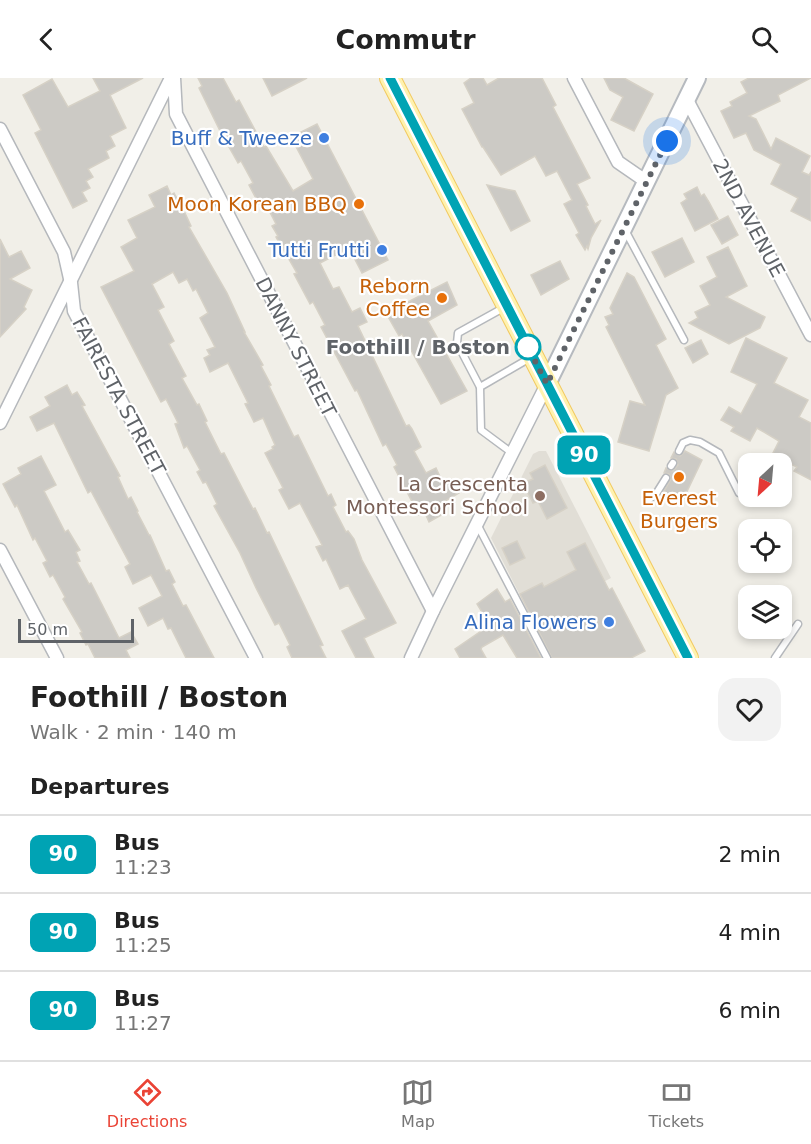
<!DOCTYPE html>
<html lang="en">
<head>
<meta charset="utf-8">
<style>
	body { margin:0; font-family:"DejaVu Sans",sans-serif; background:#f2f2f2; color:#222; height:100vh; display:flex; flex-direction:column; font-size:22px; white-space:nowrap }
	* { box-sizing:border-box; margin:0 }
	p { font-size:20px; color:#767676 }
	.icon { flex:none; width:33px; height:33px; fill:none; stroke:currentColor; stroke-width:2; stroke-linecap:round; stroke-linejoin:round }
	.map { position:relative; height:580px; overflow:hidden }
	.panel { display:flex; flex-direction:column; background:#fff; flex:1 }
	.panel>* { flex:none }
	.badge { padding:0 12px; border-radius:9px; font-size:21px; line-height:39px }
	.needle { width:39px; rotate:206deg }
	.buttons { position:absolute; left:738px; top:375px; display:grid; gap:12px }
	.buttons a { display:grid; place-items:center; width:54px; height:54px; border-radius:12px; background:#fff; box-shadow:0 3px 9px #0003; font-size:30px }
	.scale { position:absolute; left:18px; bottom:15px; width:116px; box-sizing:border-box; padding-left:6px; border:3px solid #5f6368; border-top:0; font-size:16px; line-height:21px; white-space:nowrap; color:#5f6368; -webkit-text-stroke:4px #fff; paint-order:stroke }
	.you { position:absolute; width:30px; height:30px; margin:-15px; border:4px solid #fff; border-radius:50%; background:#1a73e8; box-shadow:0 0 0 9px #1a73e833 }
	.map>.badge { position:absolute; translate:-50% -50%; box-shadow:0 0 0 3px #fff }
	h2 { padding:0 30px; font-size:22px; line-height:54px }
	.round { display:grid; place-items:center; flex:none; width:63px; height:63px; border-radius:18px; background:#f2f2f2 }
	.head { display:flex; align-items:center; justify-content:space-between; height:102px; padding:0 30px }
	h1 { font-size:28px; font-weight:600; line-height:45px }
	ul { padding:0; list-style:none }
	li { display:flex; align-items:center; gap:18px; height:78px; padding:0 30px; border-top:2px solid #e0e0e0 }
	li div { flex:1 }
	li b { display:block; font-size:22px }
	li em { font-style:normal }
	li .badge { min-width:66px; font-weight:700; text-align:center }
	header { display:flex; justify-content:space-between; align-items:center; height:78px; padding:0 30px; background:#fff; font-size:27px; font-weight:600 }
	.tab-bar { display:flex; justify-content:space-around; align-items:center; height:84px; border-top:2px solid #e0e0e0; background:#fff; font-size:16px; color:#767676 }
	.tab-bar a { display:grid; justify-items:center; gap:3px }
	.tab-bar .current { color:#ea4335 }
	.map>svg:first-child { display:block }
</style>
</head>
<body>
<header><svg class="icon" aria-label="back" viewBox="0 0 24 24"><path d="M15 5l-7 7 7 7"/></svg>Commutr<svg class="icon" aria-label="search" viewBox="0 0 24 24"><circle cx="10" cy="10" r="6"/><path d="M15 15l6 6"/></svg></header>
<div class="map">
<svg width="811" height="580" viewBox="0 0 811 580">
	<rect width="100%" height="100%" fill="#f1efe8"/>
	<polygon fill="#e1ded6" points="539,373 546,373 611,500 532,541 491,460 533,376"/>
	<g fill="#cccac5" stroke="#d6d1c6" stroke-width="1.5">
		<polygon points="93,0 143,0 110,17 126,50 110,58 115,68 106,73 109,80 88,91 93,99 86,103 90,110 82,114 87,123 73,130 35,55 41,52 23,17 52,1 68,29 100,13"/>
		<polygon points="198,0 223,0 236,24 239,22 264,69 266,68 293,113 313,101 291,59 317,46 388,182 362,195 349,170 320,185 333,211 339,209 352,234 360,230 367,244 358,248 406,348 409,347 412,351 421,369 414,373 426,395 436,390 443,405 451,401 459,415 440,426 445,435 429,444 425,435 419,437 394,389 397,387 386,366 383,368 357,312 355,313 331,268 321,249 325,247 313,224 310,226 294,196 297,195 276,159 278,158 272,148 276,146 264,123 259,126 249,107 253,105 241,83 238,85 221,55 199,10 202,8"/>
		<polygon points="263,0 307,0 272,18"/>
		<polygon points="471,0 483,0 487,7 499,0 542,0 556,27 553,29 590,100 577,106 588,127 586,128 595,146 601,142 591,160 588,171 587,168 585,172 576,157 579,155 564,126 572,122 557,93 546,98 535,78 501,97 483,69 482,69 462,31 474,25 464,5"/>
		<polygon points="604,0 624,0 653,16 634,53 611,42 623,19 610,12"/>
		<polygon points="749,0 811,0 778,17 780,23 749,38 756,41 771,71 776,60 810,78 802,94 809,97 811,94 811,143 791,133 798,120 771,106 781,86 754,72 746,55 734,60 721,33 732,28 730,24 747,15 741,4"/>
		<polygon points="487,107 515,113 530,143 511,153"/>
		<polygon points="167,108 171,117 174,115 185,135 191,148 189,149 227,215 245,254 244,254 263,287 261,288 271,307 269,308 294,359 298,357 328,418 331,416 336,427 333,429 346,454 348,453 354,461 362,482 396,545 364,560 374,580 356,580 342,553 366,541 348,507 340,511 326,481 323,483 316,469 322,467 300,425 289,431 279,412 283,410 265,375 273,371 272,369 275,367 263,340 254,344 245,326 248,325 228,285 210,294 204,280 210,277 207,272 215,269 200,240 208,235 196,211 193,213 187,201 179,205 173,194 152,206 164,229 158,232 174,263 169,266 186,298 182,300 197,327 199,326 207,343 205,344 221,376 224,375 253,431 255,430 267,455 269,454 323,567 320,568 326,580 292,580 287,569 290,567 279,545 275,547 256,510 240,475 214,428 217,426 206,404 203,405 197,394 200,392 187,368 184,370 175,346 178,345 166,321 161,324 101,209 134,193 121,169 137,160 128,142 155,129 149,117"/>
		<polygon points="697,109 701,118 704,116 709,124 718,141 695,153 681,125 687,121 684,116"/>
		<polygon points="728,138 738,157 722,166 711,147"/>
		<polygon points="682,160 694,184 665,199 652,174"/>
		<polygon points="0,161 9,179 21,173 30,190 10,201 32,212 24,229 26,231 0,259"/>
		<polygon points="728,169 747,208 726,219 765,239 760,250 729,266 689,245 698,240 695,234 710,227 700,208 717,199 707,179"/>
		<polygon points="560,183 569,201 541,217 531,197"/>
		<polygon points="627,195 634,199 666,261 656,267 678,310 666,317 649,373 618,364 630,323 645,327 606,249 609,247 605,239 613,236 610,230"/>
		<polygon points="447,204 457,227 428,243 467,313 441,326 402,256 399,258 386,235"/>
		<polygon points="746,260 787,280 774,305 808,322 799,339 811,345 811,402 794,393 797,389 772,377 779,363 757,350 750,363 731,353 734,349 721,342 729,329 741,336 757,306 731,294"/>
		<polygon points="701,262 708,276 693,285 685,270"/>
		<polygon points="67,307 72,317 77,314 85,327 82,328 120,398 118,399 128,421 131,419 138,433 137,434 149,457 150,457 166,493 169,492 175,504 172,506 183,528 186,527 214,580 186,580 171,550 168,551 163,540 148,548 139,530 162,518 151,497 133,506 125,489 130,486 91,413 88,415 54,345 37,353 30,339 50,328 45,319"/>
		<polygon points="685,373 702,382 681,426 662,417 671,401 669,396 664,395 666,390 673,393 678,387 676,381 671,380 674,374 680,378"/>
		<polygon points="41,378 56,407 44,413 65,454 68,452 80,472 76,474 80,483 77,484 89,506 91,505 119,560 131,554 138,566 126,572 130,580 95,580 88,566 86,567 80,555 82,554 63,521 65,519 53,497 50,499 43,485 47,483 35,460 33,462 17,427 15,429 3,406 21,396 18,390"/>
		<polygon points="545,387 567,430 547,441 538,423 533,425 523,405 533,401 530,395"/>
		<polygon points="517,463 525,480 510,487 502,470"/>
		<polygon points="585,465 609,512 612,510 645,573 631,580 552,580 520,516 542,505 544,509 576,492 567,474"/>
		<polygon points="497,511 505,524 510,521 541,580 517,580 503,557 482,569 481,571 486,580 460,580 455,571 484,551 482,548 488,544 477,526"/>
	</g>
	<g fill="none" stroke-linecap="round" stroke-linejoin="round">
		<g stroke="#b5b8bc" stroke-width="9">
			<g id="lane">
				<polyline points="626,154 684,262"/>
				<polyline points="480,309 457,265 458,255 505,229"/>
				<polyline points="679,373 683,365 690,362 700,364 719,375 739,415"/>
				<polyline points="512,375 481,352 480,309 530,280"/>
				<polyline points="671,388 673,385"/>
				<polyline points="648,422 656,416 666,400"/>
				<polyline points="477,446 547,580"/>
				<polyline points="775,580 798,546"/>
			</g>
		</g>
		<g stroke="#b5b8bc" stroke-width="15">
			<g id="street">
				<polyline points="174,0 176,36 433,533"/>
				<polyline points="574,0 618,84 647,104"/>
				<polyline points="687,22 811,257"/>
				<polyline points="0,51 64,174 71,205 74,233 256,580"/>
				<polyline points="0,345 171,0"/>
				<polyline points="0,472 57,580"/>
				<polyline points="411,580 433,533 547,306"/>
			</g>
		</g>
		<g stroke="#b6babf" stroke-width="20">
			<polyline id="secondary" points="547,306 697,0"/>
		</g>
		<g stroke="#f2c960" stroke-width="22">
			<polyline id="primary" points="390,0 688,580"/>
		</g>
		<use href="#lane" stroke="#fff" stroke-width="6"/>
		<use href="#street" stroke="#fff" stroke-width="12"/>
		<use href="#secondary" stroke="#fff" stroke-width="16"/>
		<use href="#primary" stroke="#fff2af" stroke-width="20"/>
	</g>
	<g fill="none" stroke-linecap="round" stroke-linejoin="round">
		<g stroke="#fff" stroke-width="14">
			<polyline id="line" points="390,0 688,580"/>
		</g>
		<use href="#line" stroke="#00a3b4" stroke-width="9"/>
		<polyline stroke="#5f6368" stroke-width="6" stroke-dasharray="0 10.8" points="528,269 524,262 547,306 667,63"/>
	</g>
	<g fill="#3f7fe0" stroke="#fff" stroke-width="2">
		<circle cx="324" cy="60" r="6"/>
		<circle cx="382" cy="172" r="6"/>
		<circle cx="609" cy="544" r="6"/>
	</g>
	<g fill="#e8710a" stroke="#fff" stroke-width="2">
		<circle cx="359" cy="126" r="6"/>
		<circle cx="442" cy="220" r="6"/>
		<circle cx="679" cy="399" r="6"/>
	</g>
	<circle fill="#fff" stroke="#00a3b4" stroke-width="3" cx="528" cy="269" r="12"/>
	<circle fill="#8d6e63" stroke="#fff" stroke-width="2" cx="540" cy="418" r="6"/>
	<g text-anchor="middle" stroke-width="4.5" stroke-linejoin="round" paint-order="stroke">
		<g font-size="20" fill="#366cbe" stroke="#fff" text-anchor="end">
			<text x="312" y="67">Buff &amp; Tweeze</text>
			<text x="370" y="179">Tutti Frutti</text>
			<text x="597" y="551">Alina Flowers</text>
		</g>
		<g font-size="20" fill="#c56008" stroke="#fff" text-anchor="end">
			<text x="347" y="133">Moon Korean BBQ</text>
			<text x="430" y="215">Reborn<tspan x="430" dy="23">Coffee</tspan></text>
			<text x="679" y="427" text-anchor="middle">Everest<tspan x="679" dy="23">Burgers</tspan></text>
		</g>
		<g font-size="20" fill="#5f6368" stroke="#fff">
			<text transform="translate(749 140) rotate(62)" y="7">2ND AVENUE</text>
			<text transform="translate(296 269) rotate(63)" y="7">DANNY STREET</text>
			<text transform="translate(119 318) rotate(62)" y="7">FAIRESTA STREET</text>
		</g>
		<g font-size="20" font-weight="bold" fill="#5f6368" stroke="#fff" text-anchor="end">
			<text x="510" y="276">Foothill / Boston</text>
		</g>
		<g font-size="20" fill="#785e54" stroke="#fff" text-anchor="end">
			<text x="528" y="413">La Crescenta<tspan x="528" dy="23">Montessori School</tspan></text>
		</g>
	</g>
</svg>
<div class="buttons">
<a><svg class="needle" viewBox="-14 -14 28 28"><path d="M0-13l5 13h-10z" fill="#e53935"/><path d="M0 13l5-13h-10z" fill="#767676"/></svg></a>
<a><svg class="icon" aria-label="locate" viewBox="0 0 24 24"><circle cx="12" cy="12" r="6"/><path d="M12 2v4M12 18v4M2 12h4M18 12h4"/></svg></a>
<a><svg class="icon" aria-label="layers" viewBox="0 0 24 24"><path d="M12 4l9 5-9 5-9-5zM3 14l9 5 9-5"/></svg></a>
</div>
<div class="scale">50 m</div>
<div class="you" style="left:667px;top:63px"></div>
<b class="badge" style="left:584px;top:377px;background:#00a3b4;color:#fff">90</b>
</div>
<section class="panel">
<div class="head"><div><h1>Foothill / Boston</h1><p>Walk · 2 min · 140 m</p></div><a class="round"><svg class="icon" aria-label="heart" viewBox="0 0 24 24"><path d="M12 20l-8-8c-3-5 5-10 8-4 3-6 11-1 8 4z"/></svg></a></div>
<h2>Departures</h2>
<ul>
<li><span class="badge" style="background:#00a3b4;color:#fff">90</span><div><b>Bus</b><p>11:23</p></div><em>2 min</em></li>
<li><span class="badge" style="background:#00a3b4;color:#fff">90</span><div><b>Bus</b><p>11:25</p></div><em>4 min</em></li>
<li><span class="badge" style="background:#00a3b4;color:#fff">90</span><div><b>Bus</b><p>11:27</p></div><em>6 min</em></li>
</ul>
</section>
<nav class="tab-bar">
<a class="current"><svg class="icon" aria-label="directions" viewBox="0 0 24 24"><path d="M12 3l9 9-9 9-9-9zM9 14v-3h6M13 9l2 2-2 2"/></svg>Directions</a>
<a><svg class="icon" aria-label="map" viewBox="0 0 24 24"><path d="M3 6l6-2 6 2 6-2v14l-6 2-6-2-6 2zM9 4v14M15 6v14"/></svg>Map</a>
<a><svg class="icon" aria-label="tickets" viewBox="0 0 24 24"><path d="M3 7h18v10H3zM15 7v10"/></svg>Tickets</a>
</nav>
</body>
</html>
